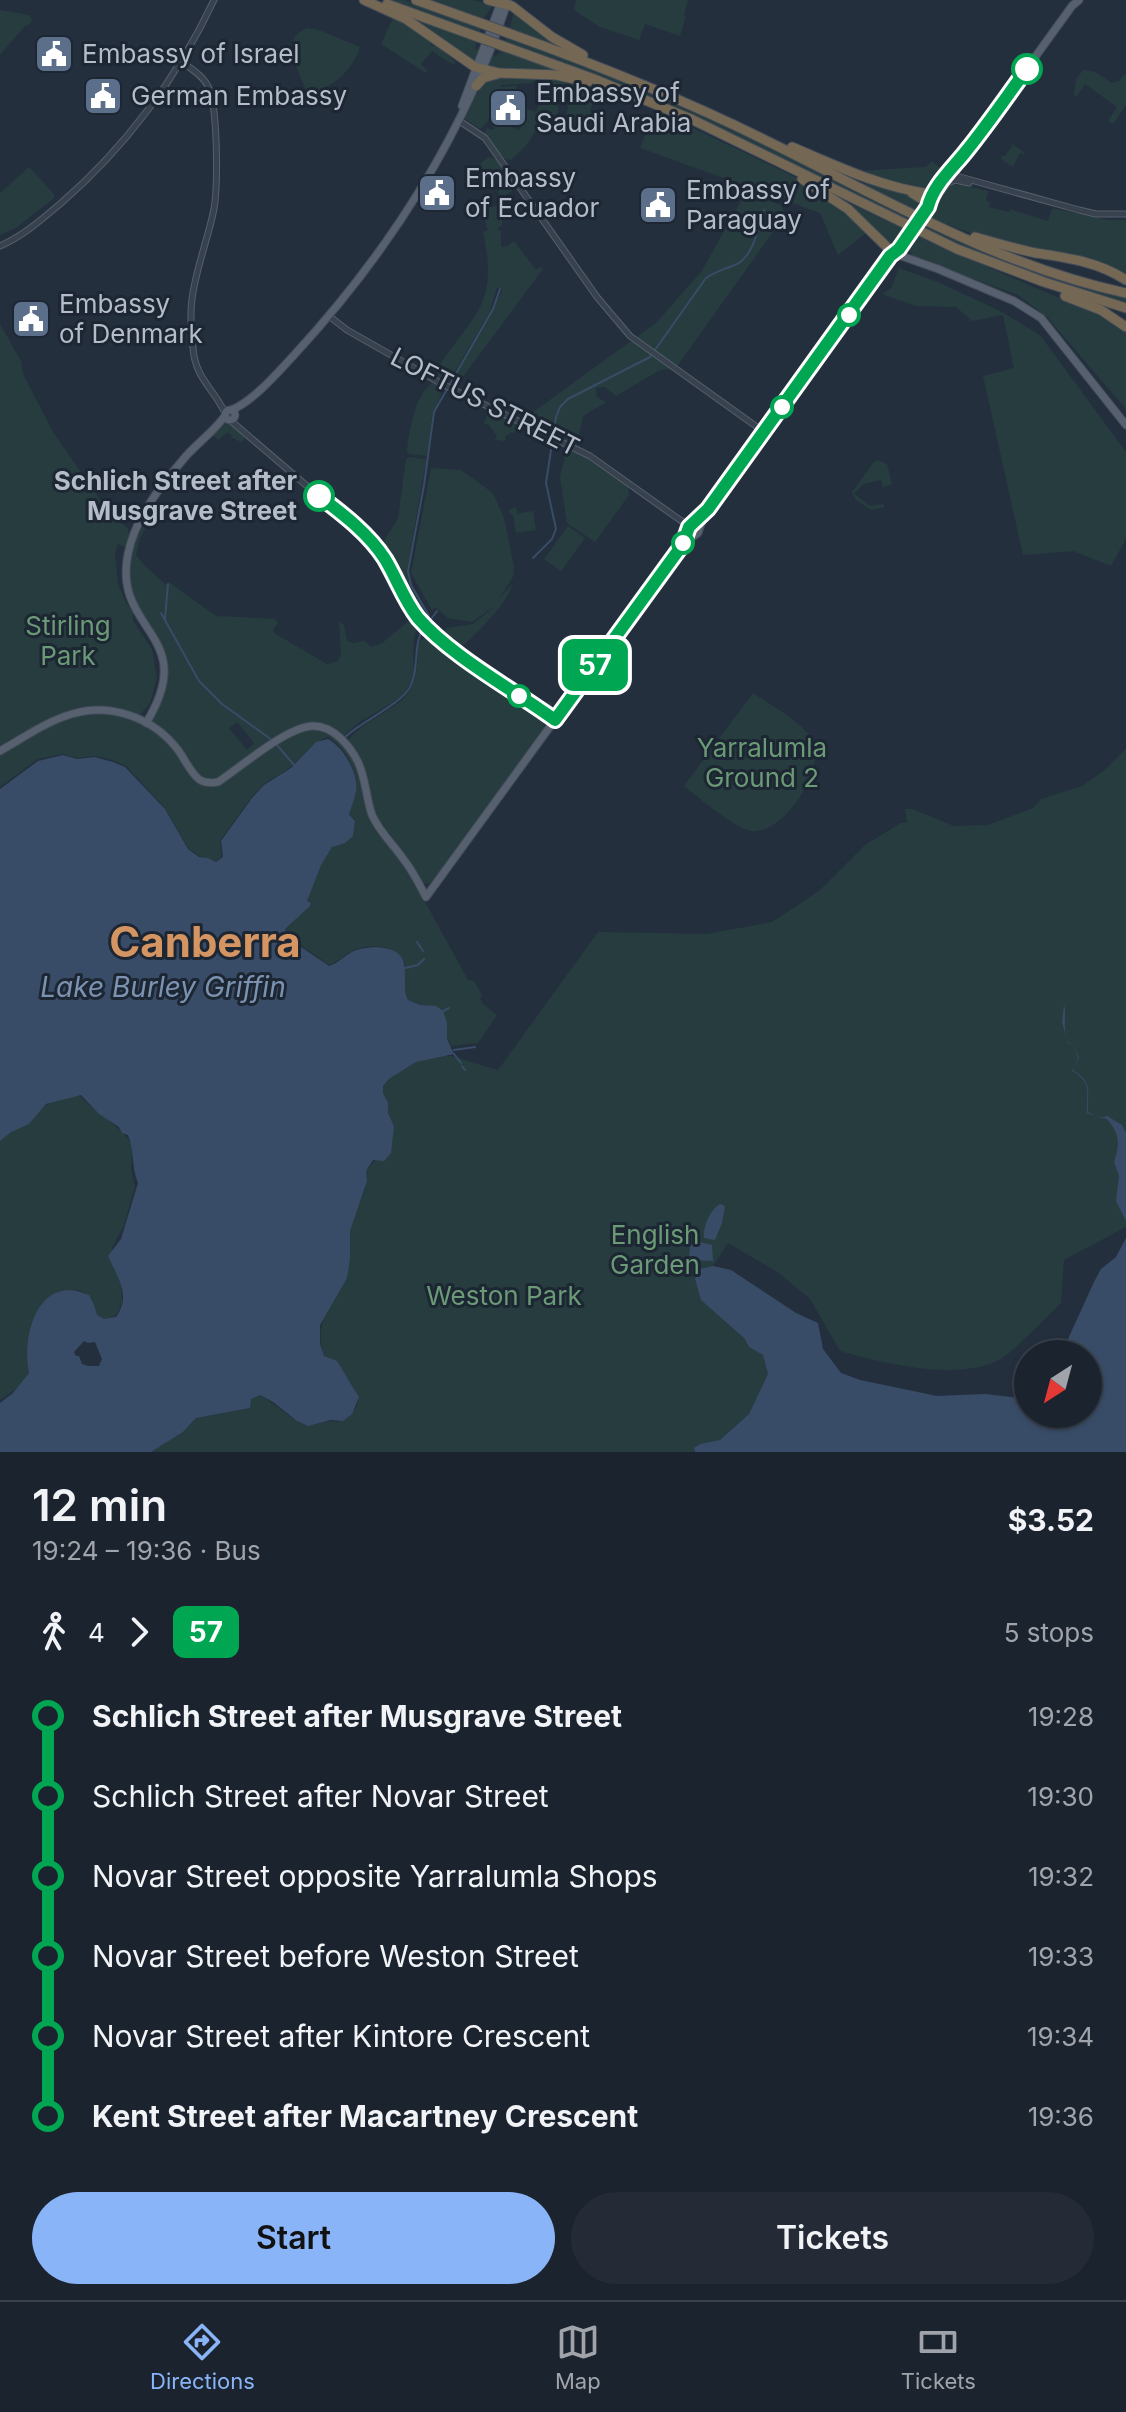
<!DOCTYPE html>
<html lang="en">
<head>
<meta charset="utf-8">
<style>
	body { margin:0; font-family:Inter,sans-serif; background:#242b36; color:#f1f3f6; height:100vh; display:flex; flex-direction:column; font-size:30px; white-space:nowrap }
	* { box-sizing:border-box; margin:0 }
	p { font-size:26px; color:#a0a4aa }
	.icon { flex:none; width:44px; height:44px; fill:none; stroke:currentColor; stroke-width:2; stroke-linecap:round; stroke-linejoin:round }
	.map { position:relative; height:1452px; overflow:hidden }
	.sheet { display:flex; flex-direction:column; background:#1b232e; flex:1 }
	.sheet>* { flex:none }
	.badge { padding:0 16px; border-radius:12px; font-size:28px; line-height:52px }
	.needle { width:52px; rotate:216deg }
	.controls { position:absolute; left:1014px; top:1340px; display:grid; gap:16px }
	.controls a { display:grid; place-items:center; width:88px; height:88px; border-radius:50%; background:#1b232e; box-shadow:0 2px 6px #0004,0 0 0 2px #39404a; font-size:40px }
	.map>.badge { position:absolute; translate:-50% -50%; box-shadow:0 0 0 4px #fff }
	.legs { display:flex; align-items:center; gap:12px; height:88px; padding:0 32px; font-size:26px }
	.legs p { margin-inline-start:auto }
	.headline { display:flex; align-items:center; justify-content:space-between; height:136px; padding:0 32px }
	h1 { font-size:44px; font-weight:600; line-height:60px }
	.cta { display:flex; gap:16px; margin-top:auto; padding:16px 32px }
	.cta a { flex:1; height:92px; border-radius:48px; background:#8ab4f8; color:#111; font-size:32px; font-weight:600; line-height:92px; text-align:center }
	.cta a+a { background:#242b36; color:#f1f3f6 }
	ul { padding:0 32px; list-style:none }
	li { display:flex; align-items:center; gap:28px; height:80px; font-size:30px }
	li i { display:grid; place-items:center; width:12px; height:100%; margin:0 10px; background:currentColor }
	li i::after { content:''; width:20px; height:20px; margin:-10px; border:6px solid; border-radius:50%; background:#1b232e }
	li p { margin-inline-start:auto }
	li:first-child i { background:linear-gradient(#0000 50%,currentColor 0) }
	li:last-child i { background:linear-gradient(currentColor 50%,#0000 0) }
	.menu { display:flex; justify-content:space-around; align-items:center; height:112px; border-top:2px solid #39404a; background:#1b232e; font-size:22px; color:#a0a4aa }
	.menu a { display:grid; justify-items:center; gap:4px }
	.menu .selected { color:#8ab4f8 }
	.map>svg:first-child { display:block }
</style>
</head>
<body>
<div class="map">
<svg width="1126" height="1452" viewBox="0 0 1126 1452">
	<rect width="100%" height="100%" fill="#242f3e"/>
	<g fill="#263c3f" fill-rule="evenodd">
		<polygon points="387,0 403,0 482,26 479,34"/>
		<polygon points="431,0 472,0 494,4 483,19"/>
		<polygon points="576,0 688,0 684,15 686,16 680,36 645,24 639,40 600,27 574,10"/>
		<polygon points="0,10 29,15 32,19 30,24 25,26 0,55"/>
		<polygon points="514,11 578,54 561,49 510,28"/>
		<polygon points="397,12 477,41 475,49 480,49 474,62"/>
		<path d="M394 16 430 40 431 46H434L436 43 455 62V64C446 63 439 54 432 51L421 64 427 70 426 73 381 44Z"/>
		<path d="M308 28 319 30 360 47C353 70 334 87 310 93L306 90C299 71 278 37 308 28Z"/>
		<polygon points="507,36 598,70 702,113 910,217 1126,296 1126,304 1006,266 924,229 686,112 596,76 504,43"/>
		<polygon points="492,50 494,57 502,51 569,74 486,69"/>
		<polygon points="1083,70 1095,72 1112,83 1119,81 1124,74 1126,76 1126,105 1113,124 1108,121 1117,107 1085,84 1076,97 1074,95 1076,79"/>
		<path d="M530 76 578 81 599 86 590 111 603 121 591 118 584 129 561 120V114L566 116 570 97 577 96 580 87 575 85 572 93 568 96 562 93V91L549 86 544 89 547 81 535 80 532 83 502 85 487 123 480 129 465 119C466 110 482 83 489 78Z"/>
		<polygon points="517,85 514,95 518,97 516,103 506,101 504,108 501,107 501,102 497,100 502,87"/>
		<polygon points="547,98 558,103 557,106 559,108 556,118 548,118 542,121 526,146 511,160 504,159 484,133 487,128 492,130 495,128 490,124 493,119 500,115 498,122 519,130 522,126 527,109 536,112 540,102"/>
		<polygon points="655,110 904,229 893,242 883,246 866,233 838,255 820,213 640,148"/>
		<polygon points="1011,143 1025,153 1024,155 1020,153 1013,167 1002,160 1001,156 1005,156 1012,146"/>
		<path d="M488 157 497 159 517 188 504 196 502 225 497 229 501 231V246L506 247 514 241 536 270 540 267 543 269 459 382 450 384 501 293 502 288H497L490 311 452 377 447 383 438 378 437 369C474 312 499 307 483 232L488 230 481 208 498 206 499 185 472 179 478 166Z"/>
		<polygon points="931,161 945,171 940,178 955,182 955,184 957,185 959,184 988,191 986,200 990,203 989,207 1009,212 1010,209 1048,221 1052,208 1109,220 1126,220 1126,276 973,234 928,217 867,186 858,171 926,167"/>
		<polygon points="29,167 54,194 54,198 16,228 0,235 0,193"/>
		<polygon points="745,194 750,194 781,205 785,215 676,368 660,370 616,396 605,387 596,388 597,397 606,402 583,416 578,441 574,444 529,422 529,415 656,323 701,272"/>
		<path d="M914 235 1114 322 1126 333V409L1047 317 1018 295 916 258C906 251 907 243 914 235Z"/>
		<polygon points="899,268 938,282 1002,312 1040,335 1126,452 1126,539 1111,566 1073,551 1023,555 983,376 1014,368 1003,315 972,321 956,307 915,306 882,294 891,288"/>
		<polygon points="0,324 21,361 23,374 53,432 107,510 128,529 129,535 125,547 118,544 115,553 118,584 125,601 133,613 133,621 152,649 157,678 150,703 139,716 82,709 0,748"/>
		<path d="M432 383 444 388 432 417 427 456 409 454 407 451C409 430 415 396 432 383Z"/>
		<polygon points="493,412 516,423 519,427 513,434 511,432 505,437 506,440 501,441 495,439 497,436 488,424 485,425 484,424 488,413"/>
		<polygon points="229,423 247,437 241,442 233,438 231,439 232,436 228,432 218,440 212,434 223,425"/>
		<polygon points="567,448 586,457 628,486 629,495 595,542 567,523 560,477"/>
		<polygon points="409,457 425,459 426,461 407,571 410,585 426,611 424,619 407,597 381,546 398,518 406,459"/>
		<polygon points="878,460 887,464 892,484 883,487 881,480 863,484 854,494 870,506 884,504 884,507 871,510 855,499 852,492 873,463"/>
		<path d="M431 468 461 470 493 493 504 518 514 566 513 577 499 599 512 584C508 605 474 634 459 650L439 635 447 628 473 624 496 605 472 622 448 618 435 607 432 610 411 573Z"/>
		<polygon points="515,507 518,512 516,514 533,511 536,530 516,533 513,515 508,511"/>
		<path d="M146 521 148 523 140 538 136 555 144 565 165 584 168 585 170 583 216 616 275 619 278 623 273 629 274 633 327 664 338 661 341 653 339 622 344 625 347 641 352 643 365 641 371 647 381 644 411 619 416 620 419 625C410 638 415 659 413 674 408 698 387 705 368 717 359 722 351 729 343 736L306 726 218 780 202 779 152 723V719C158 707 166 692 167 678 169 651 156 642 144 621 123 586 125 556 146 521ZM237 722 254 743 247 750 229 728Z"/>
		<polygon points="568,526 585,538 561,571 544,559"/>
		<path d="M429 634 500 687 521 686 536 702H551L553 707 550 712 548 711V716H545L544 729 435 881 427 884 421 882 374 814 348 741C354 732 363 726 372 720 413 696 417 690 418 643Z"/>
		<path d="M753 693C770 705 807 724 814 744 823 773 783 835 751 831 736 829 698 797 684 786Z"/>
		<path d="M94 710 133 718 163 736 200 782 220 780 282 742 306 730 323 729 341 742 357 764 367 806 401 858 468 980 474 981 482 995 480 999 483 1004 497 1015 478 1043 452 1046 447 1039V1023L428 1005H420L408 1000 402 980 405 964C397 944 370 943 352 951 343 955 339 962 329 965L291 938 285 929 310 905V902L307 900 320 863 331 847 353 834 355 820 349 813C352 804 358 790 356 781 354 764 342 745 328 737 313 742 305 754 294 764 284 773 272 777 262 786 248 799 233 824 220 841L222 857 216 861 199 856 188 848 165 808 126 766 109 759 94 756 77 758 63 754 38 759 0 787V751L53 721Z"/>
		<path d="M1126 749V1227L1064 1260 1061 1303C1047 1316 1011 1355 997 1361 954 1381 883 1363 840 1351L810 1299 779 1273 728 1243 713 1266 699 1269 695 1279 702 1300 744 1338 749 1347 763 1355 768 1374 749 1414 720 1440 700 1444 694 1448 695 1452H151L183 1432 196 1418 250 1408 251 1399 260 1395C271 1401 296 1423 305 1424 316 1426 326 1419 338 1422 363 1407 363 1400 347 1377 339 1366 337 1361 324 1356 311 1321 339 1295 349 1262 352 1252 348 1241 350 1231 353 1210 369 1193 366 1171L392 1139 394 1125 388 1113V1103L383 1093V1086L389 1079 416 1062 436 1056H451L498 1070 598 932 706 934 772 922 819 891 865 845 901 823H907L905 809H912L954 826 988 825 1033 808 1041 799 1082 786 1105 770Z"/>
		<path d="M79 1095C96 1114 120 1124 133 1146L131 1168 135 1187 124 1225 112 1248 113 1257 121 1280 122 1303 117 1314 106 1322 96 1318C94 1312 93 1304 89 1298 79 1282 57 1293 46 1301L28 1377 19 1387 0 1400V1137L58 1097Z"/>
	</g>
	<g fill="#394c67" fill-rule="evenodd">
		<path d="M328 739C342 747 354 766 356 782 358 792 352 805 349 814L355 821 353 836 345 843 332 847 321 865 307 901 311 903 310 906 285 929 291 940 329 966C338 963 342 958 350 953 364 945 401 943 404 964 407 978 402 987 408 1000L420 1005 436 1006 443 1011 447 1023V1039L454 1054 416 1062 389 1079 383 1086V1093L388 1103V1113L394 1126 391 1153 384 1161 373 1160 366 1171 367 1181 350 1231V1259L347 1278 320 1325V1344L324 1356 337 1361 359 1397 352 1414 343 1421 331 1420 308 1426 297 1421 273 1402 260 1395 251 1399 250 1408 196 1418 183 1432 151 1452H0V1403L13 1393 29 1373C23 1346 31 1290 70 1290 76 1290 83 1293 89 1295L94 1305 97 1315 104 1319 116 1317C132 1295 117 1277 108 1256L121 1239 138 1183C131 1167 135 1152 128 1135L122 1133 119 1127 99 1114 81 1095 46 1104 29 1124 11 1132 0 1141V789L38 761 63 755 77 759 94 757 113 762 125 767 165 809 188 849 199 857 208 858 216 862 223 857 221 841 252 798 264 785 291 768 316 742ZM84 1341 88 1343 95 1342 102 1359 99 1366H88L82 1364 79 1356H76L74 1352Z"/>
		<path d="M1064 1005C1067 1016 1062 1026 1068 1042L1073 1044 1079 1058 1072 1070C1094 1081 1087 1093 1088 1112L1101 1118 1107 1116 1122 1125 1126 1133V1228V1221L1116 1201 1119 1176 1114 1162C1120 1144 1120 1134 1107 1119L1087 1113C1086 1093 1093 1082 1072 1071L1078 1058 1073 1044 1068 1043 1062 1022Z"/>
		<path d="M720 1204 725 1206 722 1223 715 1240 704 1238C703 1226 710 1210 720 1204Z"/>
		<polygon points="1126,1238 1126,1452 695,1452 694,1448 700,1444 720,1440 749,1414 768,1374 763,1355 749,1347 744,1338 701,1300 695,1279 699,1269 713,1266 731,1270 796,1313 818,1323 823,1349 841,1373 860,1380 937,1396 985,1394 1028,1399 1028,1414 1088,1414 1088,1354 1064,1354 1068,1339 1094,1282 1101,1269 1116,1257"/>
		<polygon points="695,1241 712,1245 713,1261 689,1260 690,1245"/>
	</g>
	<g fill="none" stroke-linecap="round" stroke-linejoin="round">
		<g stroke="#394c67" stroke-width="2">
			<path d="M533 558 552 539 556 529 546 483 556 417 560 407 568 399 650 357 706 278C716 271 726 269 737 264 754 255 758 228 764 210"/>
			<polyline points="161,613 199,681 222,704 272,740"/>
			<polyline points="165,619 168,584"/>
			<polyline points="431,619 437,611"/>
			<polyline points="428,622 429,616 411,585 408,571 424,485 434,412 493,309 500,289"/>
			<path d="M345 737C362 721 400 705 410 687 420 668 412 645 424 627"/>
			<polyline points="277,745 294,765"/>
			<polyline points="417,942 423,951"/>
			<polyline points="405,968 418,965 424,959"/>
			<polyline points="443,1011 449,1008"/>
			<polyline points="454,1050 475,1047"/>
			<polyline points="454,1054 461,1063"/>
			<polyline points="462,1066 465,1070"/>
		</g>
		<g stroke="#565f6c" stroke-width="7">
			<g id="minor">
				<path d="M181 62C191 68 202 75 208 86 218 106 218 185 214 209 208 239 196 268 192 299 190 315 191 332 193 348 195 378 214 389 225 413"/>
				<polyline points="458,120 485,138 597,297 630,336 764,432"/>
				<polyline points="953,175 1079,210 1096,214 1126,214"/>
				<polyline points="948,183 955,180 969,183"/>
				<path d="M0 246C23 236 41 220 60 204 125 148 178 77 214 0"/>
				<polyline points="329,316 347,330 442,384 590,456 680,520 690,525"/>
				<path d="M231 421 369 539C390 563 398 595 419 619 448 652 502 684 539 711L555 720"/>
			</g>
		</g>
		<g stroke="#414a57" stroke-width="9">
			<g id="major">
				<polyline points="462,106 501,2"/>
				<polyline points="931,205 961,163"/>
				<polyline points="928,207 944,178 965,154 1072,6 1079,0"/>
				<polyline points="893,253 938,269 1014,301 1041,318 1126,425"/>
				<circle cx="230" cy="415" r="5"/>
				<path d="M231 410C253 402 279 371 295 354 389 252 466 132 508 0"/>
				<polyline points="692,535 688,532 689,527 694,524 698,528"/>
				<path d="M146 723C201 634 112 632 128 554 135 517 163 483 187 455 199 442 214 431 225 416"/>
				<path d="M0 751C23 738 47 721 72 714 110 702 154 718 178 750 185 759 190 773 200 780 205 783 212 783 218 782 241 767 285 728 312 726 333 725 350 746 358 762 366 779 366 798 372 815 380 833 394 845 404 860 413 871 419 884 426 897L683 544 698 533 704 515 908 235"/>
			</g>
		</g>
		<g stroke="#434c59" stroke-width="11">
			<g id="highway">
				<polyline points="364,0 406,19 475,67 499,73 556,75 588,82"/>
				<polyline points="416,0 483,24"/>
				<polyline points="488,0 512,6 552,37 583,55"/>
				<polyline points="387,4 478,37"/>
				<path d="M508 33C597 65 683 99 767 141 883 198 998 266 1126 293"/>
				<polyline points="503,46 594,79 691,119 957,249 1044,282 1126,308"/>
				<polyline points="476,86 483,78 497,74"/>
				<path d="M792 147C837 166 880 187 930 194L938 187"/>
				<polyline points="802,179 848,209 893,253"/>
				<polyline points="912,193 925,201 928,207"/>
				<path d="M975 237C996 243 1016 249 1036 253 1069 258 1098 262 1126 280"/>
				<polyline points="1065,296 1101,310 1126,327"/>
			</g>
		</g>
		<use href="#minor" stroke="#38414e" stroke-width="5"/>
		<use href="#major" stroke="#56606e" stroke-width="7"/>
		<use href="#highway" stroke="#746855" stroke-width="9"/>
		<g stroke="#414a57" stroke-width="9" stroke-linecap="butt">
			<polyline id="major-bridge" points="908,235 925,212"/>
		</g>
		<g stroke="#434c59" stroke-width="11" stroke-linecap="butt">
			<g id="highway-bridge">
				<polyline points="483,24 508,33"/>
				<polyline points="478,37 503,46"/>
			</g>
		</g>
		<use href="#major-bridge" stroke="#56606e" stroke-width="7"/>
		<use href="#highway-bridge" stroke="#746855" stroke-width="9"/>
	</g>
	<g fill="none" stroke-linecap="round" stroke-linejoin="round">
		<g stroke="#fff" stroke-width="18">
			<path id="line-1" d="M319 496C343 514 369 534 385 559 397 579 404 600 418 618 452 657 514 690 555 720L683 544 689 527 708 509 890 256 899 249 928 207C933 185 954 167 967 150 988 124 1007 96 1027 69"/>
		</g>
		<use href="#line-1" stroke="#00a651" stroke-width="12"/>
	</g>
	<defs>
		<g id="civic-square" transform="scale(2)"><rect x="-9" y="-9" width="18" height="18" rx="4" fill="#5c6f8a" stroke="#1d2633"/><path d="M-.6-6.5H3V-4.5H.6V-3L4-1V1h2V6H-6V1h2V-1L-.6-3ZM-1.2 2.5V6h2.4V2.5Z" fill="#fff"/></g>
	</defs>
	<g fill-rule="evenodd">
		<use href="#civic-square" x="54" y="54"/>
		<use href="#civic-square" x="103" y="96"/>
		<use href="#civic-square" x="508" y="108"/>
		<use href="#civic-square" x="437" y="193"/>
		<use href="#civic-square" x="658" y="205"/>
		<use href="#civic-square" x="31" y="319"/>
	</g>
	<g fill="#fff" stroke="#00a651" stroke-width="4">
		<circle cx="1027" cy="69" r="14"/>
		<circle cx="849" cy="315" r="10"/>
		<circle cx="782" cy="407" r="10"/>
		<circle cx="319" cy="496" r="14"/>
		<circle cx="683" cy="543" r="10"/>
		<circle cx="519" cy="696" r="10"/>
	</g>
	<g text-anchor="middle" stroke-width="6" stroke-linejoin="round" paint-order="stroke">
		<g font-size="26" fill="#b4bcc9" stroke="#1d2633" text-anchor="start">
			<text x="82" y="63">Embassy of Israel</text>
			<text x="536" y="102">Embassy of<tspan x="536" dy="30">Saudi Arabia</tspan></text>
			<text x="131" y="105">German Embassy</text>
			<text x="465" y="187">Embassy<tspan x="465" dy="30">of Ecuador</tspan></text>
			<text x="686" y="199">Embassy of<tspan x="686" dy="30">Paraguay</tspan></text>
			<text x="59" y="313">Embassy<tspan x="59" dy="30">of Denmark</tspan></text>
		</g>
		<g font-size="26" fill="#b4bcc9" stroke="#1d2633">
			<text transform="translate(485 402) rotate(27)" y="9">LOFTUS STREET</text>
		</g>
		<g font-size="26" font-weight="bold" fill="#b4bcc9" stroke="#1d2633" text-anchor="end">
			<text x="297" y="490">Schlich Street after<tspan x="297" dy="30">Musgrave Street</tspan></text>
		</g>
		<g font-size="26" fill="#6b9a76" stroke="#1d2633">
			<text x="68" y="635">Stirling<tspan x="68" dy="30">Park</tspan></text>
			<text x="762" y="757">Yarralumla<tspan x="762" dy="30">Ground 2</tspan></text>
			<text x="655" y="1244">English<tspan x="655" dy="30">Garden</tspan></text>
			<text x="504" y="1305">Weston Park</text>
		</g>
		<g font-size="28" font-style="italic" fill="#7c92b1" stroke="#1d2633">
			<text x="163" y="997">Lake Burley Griffin</text>
		</g>
		<g font-size="42" font-weight="bold" fill="#d59563" stroke="#1d2633">
			<text x="205" y="957">Canberra</text>
		</g>
	</g>
</svg>
<div class="controls">
<a><svg class="needle" viewBox="-14 -14 28 28"><path d="M0-13l5 13h-10z" fill="#e53935"/><path d="M0 13l5-13h-10z" fill="#a0a4aa"/></svg></a>
</div>
<b class="badge" style="left:595px;top:665px;background:#00a651;color:#fff">57</b>
</div>
<section class="sheet">
<div class="headline"><div><h1>12 min</h1><p>19:24 – 19:36 · Bus</p></div><b>$3.52</b></div>
<div class="legs"><svg class="icon" aria-label="walk" viewBox="0 0 24 24"><circle cx="13" cy="4" r="2"/><path d="M13 8l-2 6 4 7M11 14l-3 7M7 12l3-4h3l4 4"/></svg>4<svg class="icon" aria-label="forward" viewBox="0 0 24 24"><path d="M9 5l7 7-7 7"/></svg><b class="badge" style="background:#00a651;color:#fff">57</b><p>5 stops</p></div>
<ul>
<li><i style="color:#00a651"></i><b>Schlich Street after Musgrave Street</b><p>19:28</p></li>
<li><i style="color:#00a651"></i><span>Schlich Street after Novar Street</span><p>19:30</p></li>
<li><i style="color:#00a651"></i><span>Novar Street opposite Yarralumla Shops</span><p>19:32</p></li>
<li><i style="color:#00a651"></i><span>Novar Street before Weston Street</span><p>19:33</p></li>
<li><i style="color:#00a651"></i><span>Novar Street after Kintore Crescent</span><p>19:34</p></li>
<li><i style="color:#00a651"></i><b>Kent Street after Macartney Crescent</b><p>19:36</p></li>
</ul>
<div class="cta"><a>Start</a><a>Tickets</a></div>
</section>
<nav class="menu">
<a class="selected"><svg class="icon" aria-label="directions" viewBox="0 0 24 24"><path d="M12 3l9 9-9 9-9-9zM9 14v-3h6M13 9l2 2-2 2"/></svg>Directions</a>
<a><svg class="icon" aria-label="map" viewBox="0 0 24 24"><path d="M3 6l6-2 6 2 6-2v14l-6 2-6-2-6 2zM9 4v14M15 6v14"/></svg>Map</a>
<a><svg class="icon" aria-label="tickets" viewBox="0 0 24 24"><path d="M3 7h18v10H3zM15 7v10"/></svg>Tickets</a>
</nav>
</body>
</html>
